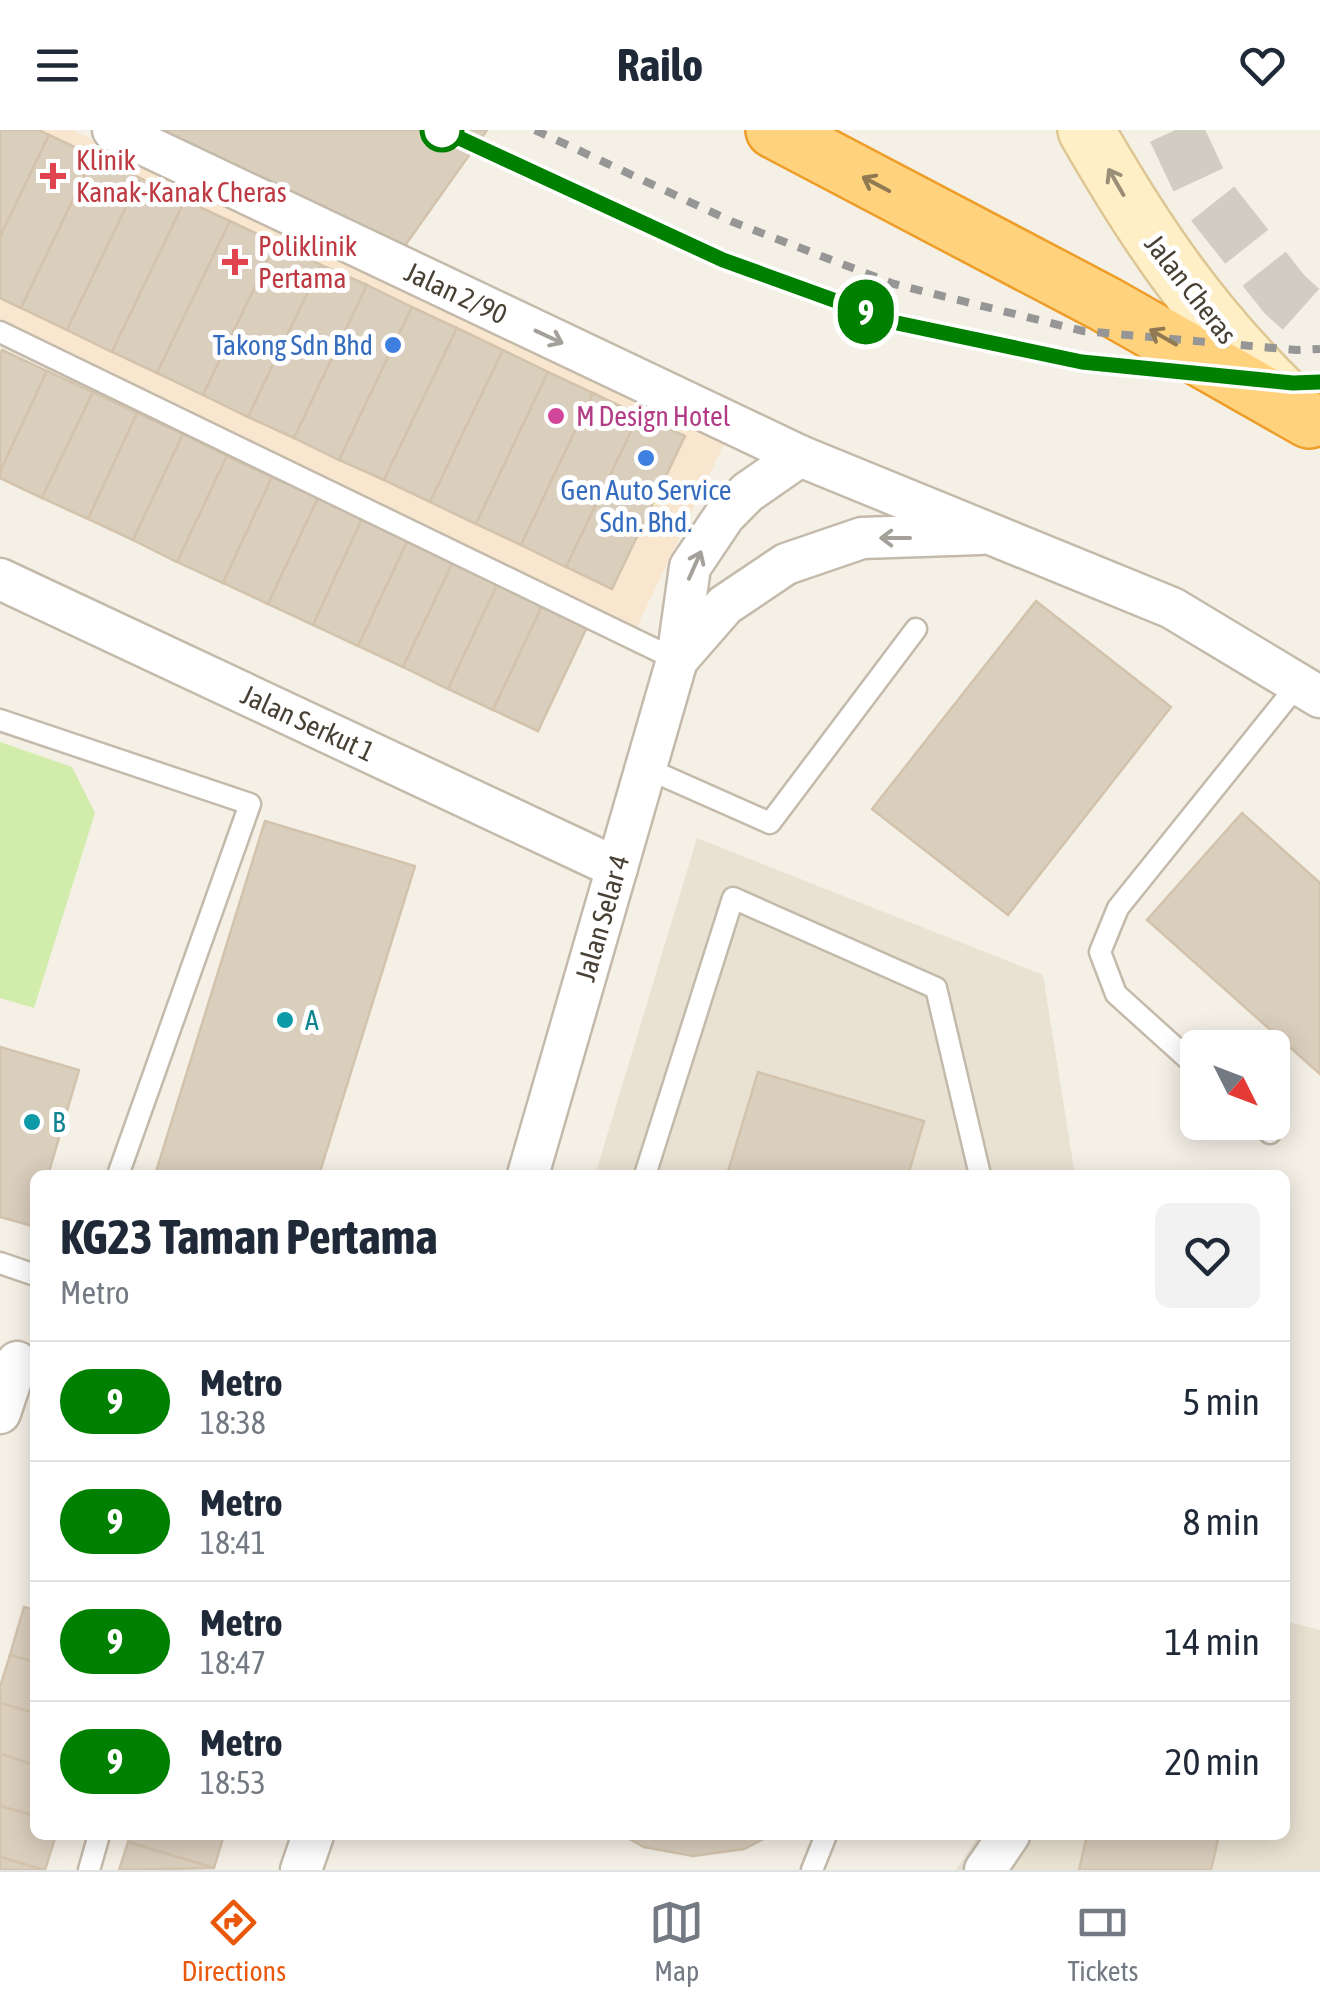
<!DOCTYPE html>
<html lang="en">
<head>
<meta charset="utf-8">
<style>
	body { margin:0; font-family:"Asap Condensed",sans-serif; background:#f2f2f3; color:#1f2937; height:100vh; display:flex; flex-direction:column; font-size:38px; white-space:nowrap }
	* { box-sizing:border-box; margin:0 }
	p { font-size:32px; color:#747a83 }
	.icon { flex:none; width:55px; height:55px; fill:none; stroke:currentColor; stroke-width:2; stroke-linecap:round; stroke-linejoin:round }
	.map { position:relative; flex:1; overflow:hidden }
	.drawer { position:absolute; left:30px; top:1040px; width:1260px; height:670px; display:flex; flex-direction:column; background:#fff; border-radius:15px; box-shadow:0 5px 25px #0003 }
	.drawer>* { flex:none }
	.badge { padding:0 20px; border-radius:32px; font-size:35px; line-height:65px }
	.needle { width:65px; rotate:132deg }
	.fabs { position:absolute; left:1180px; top:900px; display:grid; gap:20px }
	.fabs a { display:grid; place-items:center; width:110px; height:110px; border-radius:15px; background:#fff; box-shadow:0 5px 25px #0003; font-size:50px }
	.map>.badge { position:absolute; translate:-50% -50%; box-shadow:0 0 0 5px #fff }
	.round { display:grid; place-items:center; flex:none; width:105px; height:105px; border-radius:15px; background:#f2f2f3 }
	.summary { display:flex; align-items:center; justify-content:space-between; height:170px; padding:0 30px }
	h1 { font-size:48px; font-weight:700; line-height:75px }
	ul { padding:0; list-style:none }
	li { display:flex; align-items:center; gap:30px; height:120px; padding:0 30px; border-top:2px solid #e0e1e3 }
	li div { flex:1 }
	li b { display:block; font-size:38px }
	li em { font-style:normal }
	li .badge { min-width:110px; font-weight:700; text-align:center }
	header { display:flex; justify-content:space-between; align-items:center; height:130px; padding:0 30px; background:#fff; font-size:45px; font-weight:700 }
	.dock { display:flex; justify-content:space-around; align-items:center; height:140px; border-top:2px solid #e0e1e3; background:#fff; font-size:28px; color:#747a83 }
	.dock a { display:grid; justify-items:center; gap:5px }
	.dock .active { color:#ea580c }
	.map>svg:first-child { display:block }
</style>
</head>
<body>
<header><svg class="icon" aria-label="menu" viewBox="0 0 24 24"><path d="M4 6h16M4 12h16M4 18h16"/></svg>Railo<svg class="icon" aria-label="heart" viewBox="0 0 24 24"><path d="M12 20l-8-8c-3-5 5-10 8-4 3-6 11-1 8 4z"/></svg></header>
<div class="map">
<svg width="1320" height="1740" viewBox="0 0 1320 1740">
	<rect width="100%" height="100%" fill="#f5f0e6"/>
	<g fill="#e9e2d3">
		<polygon points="697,708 1043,845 1075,1045 595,1045"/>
		<polygon points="1285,1491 1320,1500 1320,1740 956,1740 979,1705 1285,1705"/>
	</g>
	<polygon fill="#f9e6cf" points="0,0 72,0 725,312 637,497 0,188"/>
	<polygon fill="#d2edab" points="0,612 72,637 95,683 34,878 0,868"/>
	<g fill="#dacebd" stroke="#d3c3ad" stroke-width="2.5">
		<polygon points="0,0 39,0 49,5 0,107"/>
		<polygon points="156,0 487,0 404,117"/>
		<polygon points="49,5 94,26 21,178 0,168 0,107"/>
		<polygon points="94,26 140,48 67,200 21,178"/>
		<polygon points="140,48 185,70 112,222 67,200"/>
		<polygon points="185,70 230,91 157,243 112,222"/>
		<polygon points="230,91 276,113 203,265 157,243"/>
		<polygon points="276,113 321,135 248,287 203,265"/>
		<polygon points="321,135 367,155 294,308 248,287"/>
		<polygon points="367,155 412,177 339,330 294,308"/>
		<polygon points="412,177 457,198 384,350 339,330"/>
		<polygon points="457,198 503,220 430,372 384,350"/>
		<polygon points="2,220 47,241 0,342 0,225"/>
		<polygon points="503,220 548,242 476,394 430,372"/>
		<polygon points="47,241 93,262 42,368 0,348 0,342"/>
		<polygon points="548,242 593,263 521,415 476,394"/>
		<polygon points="93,262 137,283 88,389 42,368"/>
		<polygon points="593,263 639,285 566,437 521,415"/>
		<polygon points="137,283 183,304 133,410 88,389"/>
		<polygon points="639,285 685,306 612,459 566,437"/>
		<polygon points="183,304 227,326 177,432 133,410"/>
		<polygon points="227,326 272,347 223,453 177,432"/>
		<polygon points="272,347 318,368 268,474 223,453"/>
		<polygon points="318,368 362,389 313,495 268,474"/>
		<polygon points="362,389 408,410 358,516 313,495"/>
		<polygon points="408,410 453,432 403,537 358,516"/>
		<polygon points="453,432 498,453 448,559 403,537"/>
		<polygon points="498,453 543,474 493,580 448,559"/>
		<polygon points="1036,471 1171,577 1008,785 872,679"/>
		<polygon points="543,474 588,495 538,601 493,580"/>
		<polygon points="1242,683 1320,753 1320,944 1147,790"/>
		<polygon points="265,691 415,736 319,1045 155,1045"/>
		<polygon points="0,917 79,940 48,1045 35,1045 32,1096 0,1087"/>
		<polygon points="758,942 924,991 908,1045 727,1045"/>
		<polygon points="24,1477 35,1480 35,1532 10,1525"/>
		<polygon points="10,1525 35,1532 35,1583 0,1573 0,1557"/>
		<polygon points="0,1573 35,1583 35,1635 0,1624"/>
		<polygon points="0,1624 35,1635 35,1686 0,1676"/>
		<polygon points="0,1676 35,1686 35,1705 56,1705 45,1740 0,1727"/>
		<polygon points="130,1705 224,1705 214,1738 128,1712"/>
		<polygon points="622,1705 771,1705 744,1719 693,1726 644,1717"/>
		<polygon points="1087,1705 1219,1705 1211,1740 1079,1740"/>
		<polygon points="128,1712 214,1738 119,1740"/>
		<polygon points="0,1727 44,1740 0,1740"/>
	</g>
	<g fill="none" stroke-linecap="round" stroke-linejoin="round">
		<polyline stroke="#d2cdc2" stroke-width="55" stroke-dasharray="55 28" stroke-linecap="butt" points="1175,0 1205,64 1285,165 1320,196"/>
		<g stroke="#c4baab" stroke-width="25">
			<g id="service">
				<polyline points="0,202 677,530"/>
				<polyline points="0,590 250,674 118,1045"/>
				<polyline points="646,638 770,693 916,499"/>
				<polyline points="1198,938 1116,864 1100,822 1118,778 1299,553"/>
				<polyline points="1258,992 1270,1003"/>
				<polyline points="645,1045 733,768 936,858 980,1045"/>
				<polyline points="0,1133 35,1145"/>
				<polyline points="89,1740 99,1705"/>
				<polyline points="812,1740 826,1705"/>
			</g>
		</g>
		<g stroke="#c4baab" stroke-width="45">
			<g id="minor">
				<polyline points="113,0 800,326 1172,478 1320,567"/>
				<polyline points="0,449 617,738"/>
				<polyline points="677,530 725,475 786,434 862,408 980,404"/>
				<polyline points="528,1045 677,530 690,437 725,385 748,362 800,326"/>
				<polyline points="0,1283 17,1232"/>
				<polyline points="301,1740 313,1705"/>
				<polyline points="985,1740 1009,1705"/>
			</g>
		</g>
		<g stroke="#ddc693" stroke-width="60">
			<path id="secondary" d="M1086 0C1145 103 1201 186 1287 269"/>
		</g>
		<g stroke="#ed9d28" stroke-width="60">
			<polyline id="trunk" points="774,0 1105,174 1309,290"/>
		</g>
		<use href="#service" stroke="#fff" stroke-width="20"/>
		<use href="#minor" stroke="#fff" stroke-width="40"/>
		<use href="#secondary" stroke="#ffefc6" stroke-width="55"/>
		<use href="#trunk" stroke="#ffd27e" stroke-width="55"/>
		<g stroke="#969696" stroke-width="8" stroke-dasharray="12 12" stroke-linecap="butt">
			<polyline points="442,0 723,130 897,193 1082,232 1293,253 1320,252"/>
			<polyline points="535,0 733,92 894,154 1083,201 1296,220 1320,219"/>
		</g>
	</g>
	<defs><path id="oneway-shaft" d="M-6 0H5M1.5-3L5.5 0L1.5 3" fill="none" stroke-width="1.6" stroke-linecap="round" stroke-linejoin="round" transform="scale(2.5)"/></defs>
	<use stroke="#9a8f76" href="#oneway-shaft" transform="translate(1116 52) rotate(-120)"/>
	<g stroke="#917a52">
		<use href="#oneway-shaft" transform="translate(876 54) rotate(-152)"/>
		<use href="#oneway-shaft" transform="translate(1163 207) rotate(-150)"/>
	</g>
	<g stroke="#a4a09a">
		<use href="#oneway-shaft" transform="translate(549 207) rotate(25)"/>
		<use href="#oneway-shaft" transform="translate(895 408) rotate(180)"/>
		<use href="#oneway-shaft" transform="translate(695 435) rotate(-66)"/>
	</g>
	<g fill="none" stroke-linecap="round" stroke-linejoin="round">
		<g stroke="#fff" stroke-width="22">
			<polyline id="line" points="442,0 723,130 897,193 1082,232 1293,253 1320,252"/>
		</g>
		<use href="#line" stroke="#008000" stroke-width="15"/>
	</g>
	<circle fill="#fff" stroke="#008000" stroke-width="5" cx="442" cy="0" r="20"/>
	<g fill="#e0444e" stroke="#fff" stroke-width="4">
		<path d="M48 31h10v10h10v10h-10v10h-10v-10h-10v-10h10z"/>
		<path d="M230 117h10v10h10v10h-10v10h-10v-10h-10v-10h10z"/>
	</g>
	<g fill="#3f7fe0" stroke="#fff" stroke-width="4">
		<circle cx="393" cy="215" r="10"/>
		<circle cx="646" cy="328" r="10"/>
	</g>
	<circle fill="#d1479c" stroke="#fff" stroke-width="4" cx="556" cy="286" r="10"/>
	<g fill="#0f9aa8" stroke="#fff" stroke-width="4">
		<circle cx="285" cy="890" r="10"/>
		<circle cx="32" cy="992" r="10"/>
	</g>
	<g text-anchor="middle" stroke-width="10" stroke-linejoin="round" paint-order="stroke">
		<g font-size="28" fill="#be3a42" stroke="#fff" text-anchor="start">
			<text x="76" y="40">Klinik<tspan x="76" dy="32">Kanak-Kanak Cheras</tspan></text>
			<text x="258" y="126">Poliklinik<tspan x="258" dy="32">Pertama</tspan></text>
		</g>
		<g font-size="28" fill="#484034" stroke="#fff">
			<text transform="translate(1191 159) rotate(52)" y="10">Jalan Cheras</text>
			<text transform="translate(456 163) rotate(25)" y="10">Jalan 2/90</text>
			<text transform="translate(308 593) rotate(25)" y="10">Jalan Serkut 1</text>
			<text transform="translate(602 788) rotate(-74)" y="10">Jalan Selar 4</text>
		</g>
		<g font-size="28" fill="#366cbe" stroke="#fff" text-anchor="end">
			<text x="373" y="225">Takong Sdn Bhd</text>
			<text x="646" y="370" text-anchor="middle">Gen Auto Service<tspan x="646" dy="32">Sdn. Bhd.</tspan></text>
		</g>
		<g font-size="28" fill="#b23c85" stroke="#fff" text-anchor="start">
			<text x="576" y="296">M Design Hotel</text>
		</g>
		<g font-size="28" fill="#0d838f" stroke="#fff" text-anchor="start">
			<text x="305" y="900">A</text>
			<text x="52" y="1002">B</text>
		</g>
	</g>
</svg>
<div class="fabs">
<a><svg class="needle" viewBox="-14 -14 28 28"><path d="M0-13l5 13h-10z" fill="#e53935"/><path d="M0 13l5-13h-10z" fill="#747a83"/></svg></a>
</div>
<b class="badge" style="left:866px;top:182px;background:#008000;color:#fff">9</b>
<section class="drawer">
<div class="summary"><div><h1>KG23 Taman Pertama</h1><p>Metro</p></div><a class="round"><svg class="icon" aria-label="heart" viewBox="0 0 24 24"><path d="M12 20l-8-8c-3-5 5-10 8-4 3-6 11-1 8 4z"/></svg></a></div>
<ul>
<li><span class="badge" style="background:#008000;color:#fff">9</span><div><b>Metro</b><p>18:38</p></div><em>5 min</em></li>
<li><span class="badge" style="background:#008000;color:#fff">9</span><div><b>Metro</b><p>18:41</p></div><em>8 min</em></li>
<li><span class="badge" style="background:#008000;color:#fff">9</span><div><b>Metro</b><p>18:47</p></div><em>14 min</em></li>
<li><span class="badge" style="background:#008000;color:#fff">9</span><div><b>Metro</b><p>18:53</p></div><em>20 min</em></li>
</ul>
</section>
</div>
<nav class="dock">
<a class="active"><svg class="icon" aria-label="directions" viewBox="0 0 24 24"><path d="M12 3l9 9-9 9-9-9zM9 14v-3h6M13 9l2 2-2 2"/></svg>Directions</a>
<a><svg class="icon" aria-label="map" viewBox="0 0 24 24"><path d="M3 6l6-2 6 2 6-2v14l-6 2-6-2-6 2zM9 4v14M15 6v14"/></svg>Map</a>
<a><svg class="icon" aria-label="tickets" viewBox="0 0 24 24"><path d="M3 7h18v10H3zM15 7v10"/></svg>Tickets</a>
</nav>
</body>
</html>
